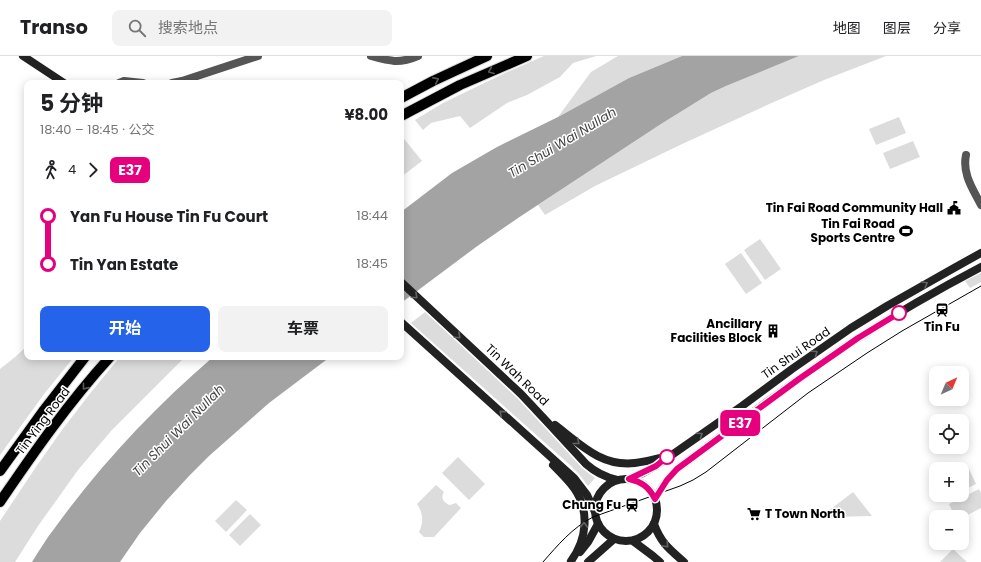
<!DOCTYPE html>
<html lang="zh">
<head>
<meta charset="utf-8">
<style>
	body { margin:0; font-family:Poppins,"Noto Sans SC",sans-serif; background:#f2f2f2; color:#202124; height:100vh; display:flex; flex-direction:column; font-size:15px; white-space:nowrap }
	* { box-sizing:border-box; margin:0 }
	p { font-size:13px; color:#757577 }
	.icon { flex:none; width:22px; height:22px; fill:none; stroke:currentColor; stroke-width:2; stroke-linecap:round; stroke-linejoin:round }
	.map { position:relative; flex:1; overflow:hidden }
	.details { position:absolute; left:24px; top:24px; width:380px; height:280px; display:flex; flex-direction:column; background:#fff; border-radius:8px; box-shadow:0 2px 10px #0003 }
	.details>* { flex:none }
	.badge { padding:0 8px; border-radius:6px; font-size:14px; line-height:26px }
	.needle { width:26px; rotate:44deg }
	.controls { position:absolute; left:929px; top:310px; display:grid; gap:8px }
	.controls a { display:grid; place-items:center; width:40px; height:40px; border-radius:8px; background:#fff; box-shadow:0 2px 10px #0003; font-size:20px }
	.map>.badge { position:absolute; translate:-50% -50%; box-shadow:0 0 0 2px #fff }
	.legs { display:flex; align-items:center; gap:6px; height:44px; padding:0 16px; font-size:13px }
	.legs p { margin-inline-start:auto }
	.head { display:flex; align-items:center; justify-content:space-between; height:68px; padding:0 16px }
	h1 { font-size:22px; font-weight:700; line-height:30px }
	.action { display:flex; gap:8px; margin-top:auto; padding:8px 16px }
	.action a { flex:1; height:46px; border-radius:8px; background:#2563eb; color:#fff; font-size:16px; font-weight:700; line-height:46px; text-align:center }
	.action a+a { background:#f2f2f2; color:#202124 }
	ul { padding:0 16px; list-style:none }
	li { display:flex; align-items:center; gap:14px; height:48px; font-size:15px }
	li i { display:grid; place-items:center; width:6px; height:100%; margin:0 5px; background:currentColor }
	li i::after { content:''; width:10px; height:10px; margin:-5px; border:3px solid; border-radius:50%; background:#fff }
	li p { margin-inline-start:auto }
	li:first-child i { background:linear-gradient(#0000 50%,currentColor 0) }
	li:last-child i { background:linear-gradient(currentColor 50%,#0000 0) }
	header { display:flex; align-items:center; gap:24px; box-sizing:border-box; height:56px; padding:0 20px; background:#fff; border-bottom:1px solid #e0e0e0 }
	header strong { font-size:19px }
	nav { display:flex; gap:22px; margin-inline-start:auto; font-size:14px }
	.search { width:280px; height:36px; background:#f2f2f2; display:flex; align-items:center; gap:10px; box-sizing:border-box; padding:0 14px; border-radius:8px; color:#757577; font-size:15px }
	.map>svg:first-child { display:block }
</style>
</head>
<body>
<header>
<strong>Transo</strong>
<div class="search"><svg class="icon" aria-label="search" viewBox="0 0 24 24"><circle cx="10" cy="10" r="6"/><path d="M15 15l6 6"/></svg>搜索地点</div>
<nav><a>地图</a><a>图层</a><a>分享</a></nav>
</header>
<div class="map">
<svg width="981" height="506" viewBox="0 0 981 506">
	<rect width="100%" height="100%" fill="#fff"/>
	<g fill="#dcdcdc">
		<polygon points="544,0 596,0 573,7 560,21 527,39 507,47 470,72 460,60 431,67 423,74 415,64 443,47 505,17"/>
		<polygon points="618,0 682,0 629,22 558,61 591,16"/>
		<polygon points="799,0 886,0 824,24 767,49 680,89 595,130 545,159 538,149 661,68 711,37 726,30"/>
		<polygon points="899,61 906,77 876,89 869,73"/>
		<polygon points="401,79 422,105 401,121"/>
		<polygon points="913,85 920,101 890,113 883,97"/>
		<polygon points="760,183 781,213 765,224 744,194"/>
		<polygon points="741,197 762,227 746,238 725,208"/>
		<polygon points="981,217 981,226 970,232 965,225"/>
		<polygon points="425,256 517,342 546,373 582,412 595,422 588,430 579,418 570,409 411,267"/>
		<polygon points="27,290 27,301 74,301 44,338 0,399 0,313 14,302"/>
		<polygon points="120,301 184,301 183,303 111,375 78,414 38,470 15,506 0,506 0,465 36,411 62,374 92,335"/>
		<polygon points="458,401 485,428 469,444 442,417"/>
		<polygon points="968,411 976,428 962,435 962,414"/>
		<path d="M436 429 444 436C440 442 444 447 450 449L456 447 461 452 434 481H424L419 476C424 466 423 457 417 448Z"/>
		<polygon points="979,433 981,437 981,452 962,462 962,461 955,461 949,448"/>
		<polygon points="853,436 872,460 831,461 827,456"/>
		<polygon points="236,444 247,454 226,476 215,465"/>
		<polygon points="250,458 261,469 240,490 229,479"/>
		<polygon points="953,493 967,506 940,506"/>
	</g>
	<g fill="#a3a3a3">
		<polygon points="682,0 799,0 726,30 711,37 661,68 518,162 476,191 401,247 401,156 452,117 497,91 558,61 629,22"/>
		<path d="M213 301H330L269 347 209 400 189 420 166 445 140 477 120 506H32C39 495 46 483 54 473 100 409 154 352 213 301Z"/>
	</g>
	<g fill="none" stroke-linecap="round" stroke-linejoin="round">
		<g stroke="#dbdbdb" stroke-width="12">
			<g id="primary">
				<polyline points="401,42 433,25 487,0"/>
				<polyline points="401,60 460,29 527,0"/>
				<polyline points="0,415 44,354 85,301"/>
				<path d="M0 446C34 396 69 346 110 301"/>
			</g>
		</g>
		<g stroke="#555" stroke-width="8">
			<path d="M371 0C389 5 399 8 418 0"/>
			<polyline points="119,27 124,25 143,27"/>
			<polyline points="172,27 182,25 258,0"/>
			<path d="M966 99C962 118 973 133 981 149"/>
		</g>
		<g stroke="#222" stroke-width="8">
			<polyline points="23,0 64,27"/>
			<path d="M401 226 521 338 550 369 586 408C595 416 605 421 617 424"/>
			<polyline points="401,266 574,422 587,439 595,456"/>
			<path d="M555 369C580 388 601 411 635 407 645 406 655 403 665 401"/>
			<path d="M553 409C560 416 568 424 574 432 590 455 587 483 571 505"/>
			<circle cx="626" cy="454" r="31"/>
			<polyline points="629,423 643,417 656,410 742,350 792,313 851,272 887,250 954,212 981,197"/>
			<path d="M655 443C661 431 668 422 677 413 737 369 795 323 857 283 897 257 939 233 981 211"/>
			<path d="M654 468C661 487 669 493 684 506"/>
			<polyline points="633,485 653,500 660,506"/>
			<polyline points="580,496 588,486 598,468"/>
			<polyline points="588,506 614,483"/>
		</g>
		<use href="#primary" stroke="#000" stroke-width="10"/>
		<path stroke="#000" stroke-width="1" d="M543 506C558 489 572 472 593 461L680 430 693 424 706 416 808 337 867 297 902 275 981 230"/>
	</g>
	<defs><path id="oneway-chevron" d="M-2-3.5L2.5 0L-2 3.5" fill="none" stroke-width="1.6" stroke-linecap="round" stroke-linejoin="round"/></defs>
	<g stroke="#595959">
		<use href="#oneway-chevron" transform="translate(491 15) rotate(157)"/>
		<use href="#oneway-chevron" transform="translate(436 24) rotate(-26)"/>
		<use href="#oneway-chevron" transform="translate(85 331) rotate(129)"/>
	</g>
	<g stroke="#646464">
		<use href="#oneway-chevron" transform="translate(925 228) rotate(-30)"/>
		<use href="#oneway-chevron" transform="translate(415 240) rotate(43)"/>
		<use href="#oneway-chevron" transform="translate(458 280) rotate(43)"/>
		<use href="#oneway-chevron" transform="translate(815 297) rotate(-35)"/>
		<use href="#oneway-chevron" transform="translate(502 357) rotate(-138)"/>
		<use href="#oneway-chevron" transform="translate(700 379) rotate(-35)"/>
		<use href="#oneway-chevron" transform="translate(577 386) rotate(39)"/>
		<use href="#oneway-chevron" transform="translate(584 469) rotate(-88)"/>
		<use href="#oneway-chevron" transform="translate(666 489) rotate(47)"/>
	</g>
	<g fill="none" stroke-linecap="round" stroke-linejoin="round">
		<g stroke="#fff" stroke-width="9">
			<path id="line-1" d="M667 401 656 410 629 423C642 426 649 431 655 443L667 424 677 413 799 323 858 282 899 257"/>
		</g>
		<use href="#line-1" stroke="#e6007e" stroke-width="6"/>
	</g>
	<defs>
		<g id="civic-bare" transform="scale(1.08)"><path d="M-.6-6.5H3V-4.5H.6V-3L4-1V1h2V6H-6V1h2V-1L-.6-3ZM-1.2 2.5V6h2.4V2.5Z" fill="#000" stroke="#fff" stroke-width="2.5" paint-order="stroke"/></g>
		<g id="stadium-bare" transform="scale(1.08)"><path d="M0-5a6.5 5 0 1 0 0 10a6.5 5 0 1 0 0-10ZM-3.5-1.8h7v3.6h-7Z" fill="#000" stroke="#fff" stroke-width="2.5" paint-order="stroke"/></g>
		<g id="station-bare" transform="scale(1.08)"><path d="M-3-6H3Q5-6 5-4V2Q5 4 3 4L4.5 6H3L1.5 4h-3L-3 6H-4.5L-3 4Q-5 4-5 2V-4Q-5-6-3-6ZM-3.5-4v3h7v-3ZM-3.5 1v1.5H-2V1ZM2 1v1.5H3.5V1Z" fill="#000" stroke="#fff" stroke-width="2.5" paint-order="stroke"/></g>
		<g id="building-bare" transform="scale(1.08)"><path d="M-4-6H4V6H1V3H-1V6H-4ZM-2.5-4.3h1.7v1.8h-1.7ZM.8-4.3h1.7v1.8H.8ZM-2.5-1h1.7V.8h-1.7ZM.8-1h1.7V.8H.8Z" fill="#000" stroke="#fff" stroke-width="2.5" paint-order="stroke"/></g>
		<g id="supermarket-bare" transform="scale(1.08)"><path d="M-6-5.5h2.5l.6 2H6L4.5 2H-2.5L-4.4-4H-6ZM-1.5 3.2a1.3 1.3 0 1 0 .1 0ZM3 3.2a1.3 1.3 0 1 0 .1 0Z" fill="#000" stroke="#fff" stroke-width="2.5" paint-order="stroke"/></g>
	</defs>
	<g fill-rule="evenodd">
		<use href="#civic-bare" x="954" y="152"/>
		<use href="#stadium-bare" x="906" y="175"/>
		<use href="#station-bare" x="942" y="254"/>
		<use href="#building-bare" x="773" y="275"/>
		<use href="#station-bare" x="632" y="449"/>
		<use href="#supermarket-bare" x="754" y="458"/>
	</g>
	<g fill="#fff" stroke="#e6007e" stroke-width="2">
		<circle cx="899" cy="257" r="7"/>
		<circle cx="667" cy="401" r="7"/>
	</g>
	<g text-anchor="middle" stroke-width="3" stroke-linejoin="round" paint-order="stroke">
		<g font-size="12" font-weight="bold" fill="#000" stroke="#fff" text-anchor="end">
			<text x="943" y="156">Tin Fai Road Community Hall</text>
			<text x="895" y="172">Tin Fai Road<tspan x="895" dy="14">Sports Centre</tspan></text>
			<text x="762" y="272">Ancillary<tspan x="762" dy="14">Facilities Block</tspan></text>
			<text x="942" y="275" text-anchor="middle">Tin Fu</text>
			<text x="621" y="453">Chung Fu</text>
			<text x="765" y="462" text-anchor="start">T Town North</text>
		</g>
		<g font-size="12" fill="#000" stroke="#fff">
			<text transform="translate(796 297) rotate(-35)" y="4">Tin Shui Road</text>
			<text transform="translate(517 319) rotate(44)" y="4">Tin Wah Road</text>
			<text transform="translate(43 365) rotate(-53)" y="4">Tin Ying Road</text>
		</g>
		<g font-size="13" font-style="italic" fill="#444" stroke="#fff">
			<text transform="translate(562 86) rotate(-31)" y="5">Tin Shui Wai Nullah</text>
			<text transform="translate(178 374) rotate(-45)" y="5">Tin Shui Wai Nullah</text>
		</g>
	</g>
</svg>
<div class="controls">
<a><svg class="needle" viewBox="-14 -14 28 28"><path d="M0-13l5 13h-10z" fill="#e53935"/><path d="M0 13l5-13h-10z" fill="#757577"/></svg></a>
<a><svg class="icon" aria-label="locate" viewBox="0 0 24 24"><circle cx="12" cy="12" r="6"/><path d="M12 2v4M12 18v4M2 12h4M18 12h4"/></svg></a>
<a>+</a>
<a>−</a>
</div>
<b class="badge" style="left:740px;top:367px;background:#e6007e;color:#fff">E37</b>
<section class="details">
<div class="head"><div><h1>5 分钟</h1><p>18:40 – 18:45 · 公交</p></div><b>¥8.00</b></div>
<div class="legs"><svg class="icon" aria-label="walk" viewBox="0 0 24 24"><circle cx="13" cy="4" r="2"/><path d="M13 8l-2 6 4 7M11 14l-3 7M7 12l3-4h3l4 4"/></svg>4<svg class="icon" aria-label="forward" viewBox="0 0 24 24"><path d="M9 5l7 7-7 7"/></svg><b class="badge" style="background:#e6007e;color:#fff">E37</b></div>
<ul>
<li><i style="color:#e6007e"></i><b>Yan Fu House Tin Fu Court</b><p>18:44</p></li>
<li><i style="color:#e6007e"></i><b>Tin Yan Estate</b><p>18:45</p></li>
</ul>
<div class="action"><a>开始</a><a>车票</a></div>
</section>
</div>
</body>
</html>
